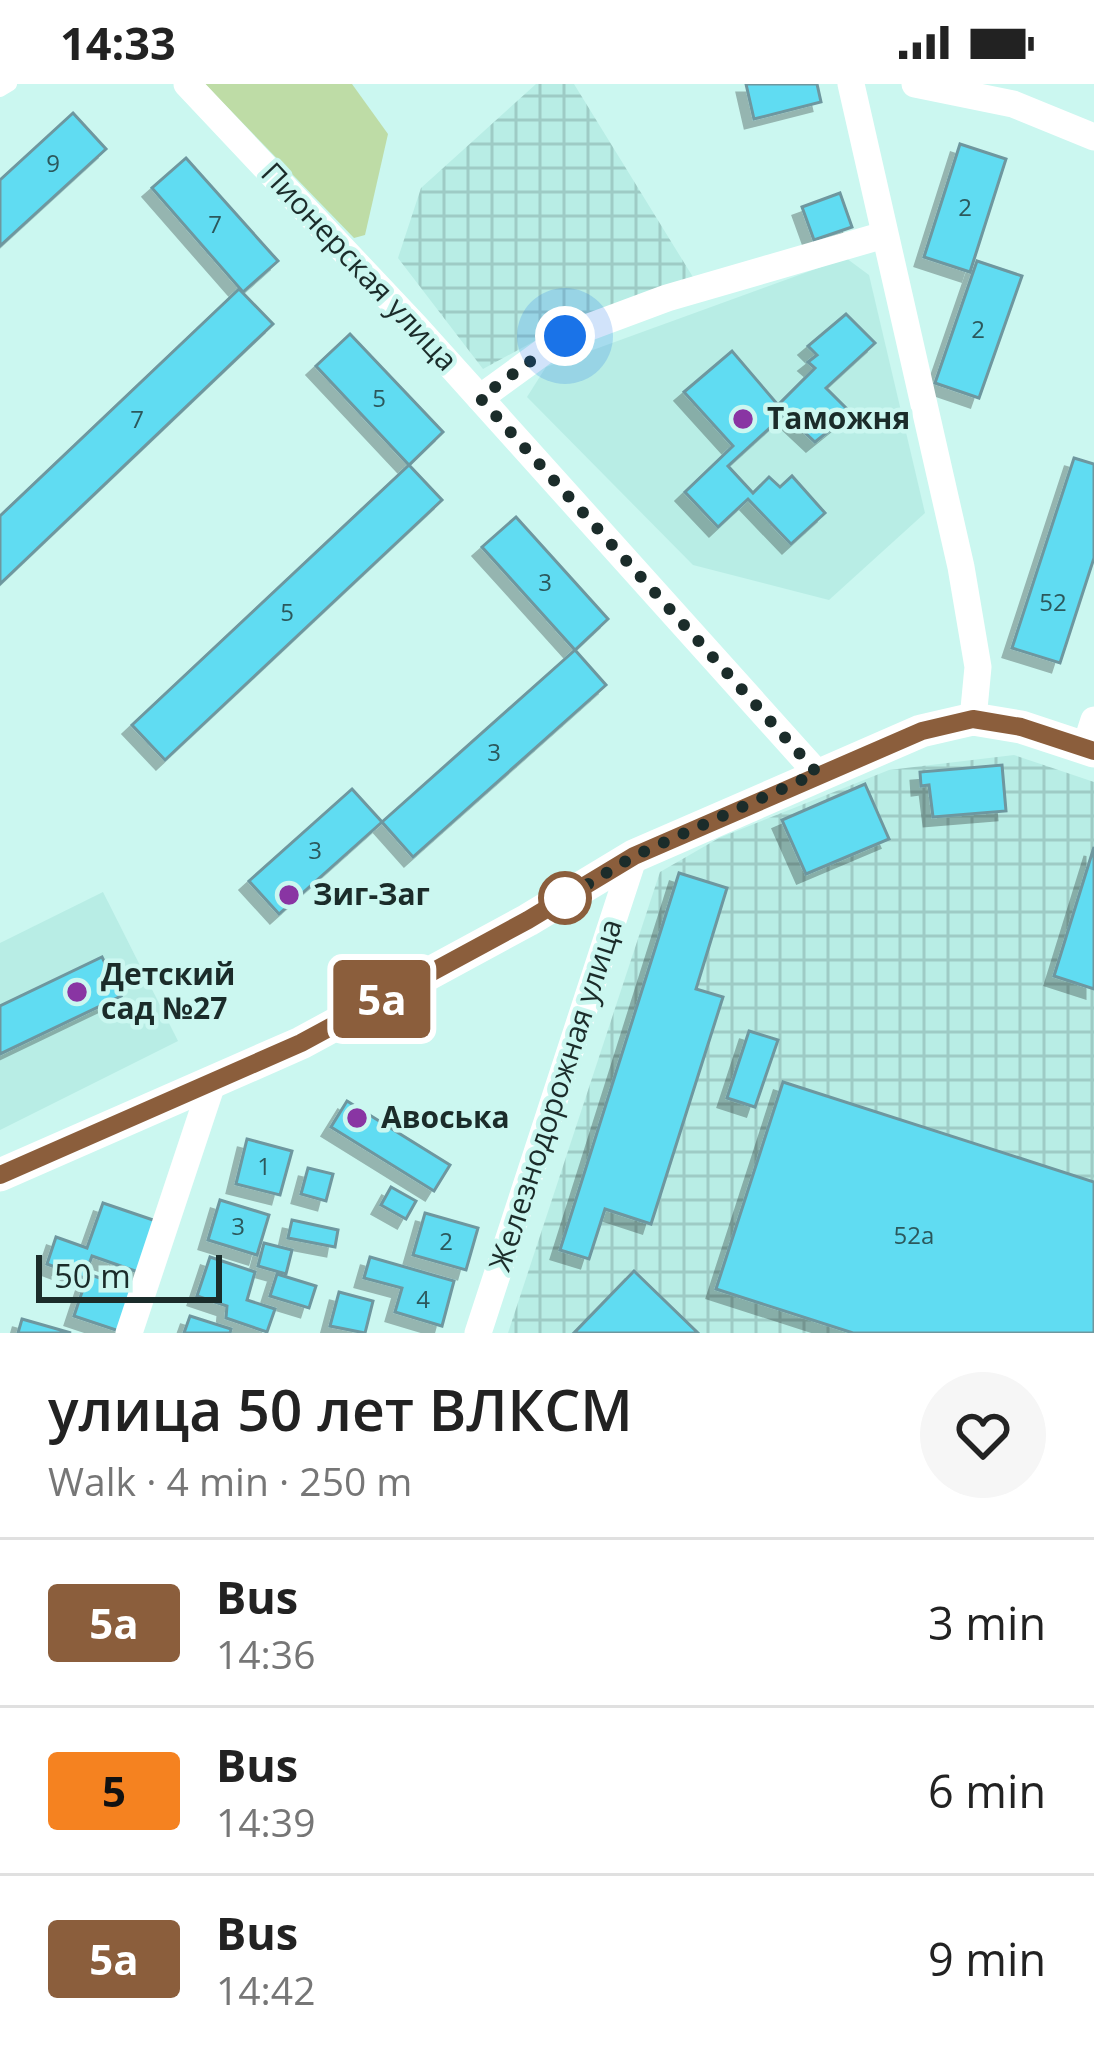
<!DOCTYPE html>
<html lang="en">
<head>
<meta charset="utf-8">
<style>
	body { margin:0; font-family:"Open Sans",sans-serif; background:#f6f6f6; color:#222; height:100vh; display:flex; flex-direction:column; font-size:45px; white-space:nowrap }
	* { box-sizing:border-box; margin:0 }
	p { font-size:39px; color:#767676 }
	.icon { flex:none; width:66px; height:66px; fill:none; stroke:currentColor; stroke-width:2; stroke-linecap:round; stroke-linejoin:round }
	.map { position:relative; height:1249px; overflow:hidden }
	.details { display:flex; flex-direction:column; background:#fff; flex:1 }
	.details>* { flex:none }
	.badge { padding:0 24px; border-radius:9px; font-size:42px; line-height:78px }
	.scale { position:absolute; left:36px; bottom:30px; width:186px; box-sizing:border-box; padding-left:12px; border:6px solid #1b2c2a; border-top:0; font-size:33px; line-height:42px; white-space:nowrap; color:#1b2c2a; -webkit-text-stroke:9px #cbf7f0; paint-order:stroke }
	.you { position:absolute; width:60px; height:60px; margin:-30px; border:9px solid #fff; border-radius:50%; background:#1a73e8; box-shadow:0 0 0 18px #1a73e833 }
	.map>.badge { position:absolute; translate:-50% -50%; box-shadow:0 0 0 6px #fff }
	.round { display:grid; place-items:center; flex:none; width:126px; height:126px; border-radius:63px; background:#f6f6f6 }
	.head { display:flex; align-items:center; justify-content:space-between; height:204px; padding:0 48px }
	h1 { font-size:57px; font-weight:600; line-height:90px }
	ul { padding:0; list-style:none }
	li { display:flex; align-items:center; gap:36px; height:168px; padding:0 48px; border-top:3px solid #e0e0e0 }
	li div { flex:1 }
	li b { display:block; font-size:45px }
	li em { font-style:normal }
	li .badge { min-width:132px; font-weight:700; text-align:center }
	.status { display:flex; justify-content:space-between; align-items:center; height:84px; padding:0 60px; background:#fff; direction:ltr }
	.status svg { height:33px; fill:currentColor }
	.map>svg:first-child { display:block }
</style>
</head>
<body>
<div class="status"><b>14:33</b><svg viewBox="0 0 49 12"><path d="M0 12V9h3v3zM5 12V6h3v6zM10 12V3h3v9zM15 12V0h3v12zM26 1h20v11H26zM47 4h2v5h-2z"/></svg></div>
<div class="map">
<svg width="1094" height="1249" viewBox="0 0 1094 1249">
	<defs>
		<pattern id="industrial-grid" width="8" height="8" patternUnits="userSpaceOnUse" patternTransform="scale(3)"><rect width="8" height="8" fill="#b8ede5"/><path d="M0 4h8M4 0v8" fill="none" stroke="#9ecbc5"/></pattern>
		<filter id="shadow"><feDropShadow dx="-9" dy="9" stdDeviation="0" flood-color="#0004"/></filter>
	</defs>
	<rect width="100%" height="100%" fill="#cbf7f0"/>
	<g fill="#b8ede5">
		<polygon points="846,174 869,191 925,429 829,516 693,481 527,313 546,283"/>
		<polygon points="103,808 178,957 0,1046 0,859"/>
	</g>
	<g fill="url(#industrial-grid)">
		<polygon points="536,0 574,0 696,198 564,241 483,285 398,174 421,104"/>
		<polygon points="1014,671 1094,698 1094,1249 508,1249 660,788 719,754 889,686"/>
	</g>
	<polygon fill="#bedca6" points="205,0 352,0 388,50 365,151 354,154"/>
	<g fill="#60dcf2" stroke="#6e979f" stroke-width="3" filter="url(#shadow)">
		<polygon points="746,0 817,0 821,18 754,35"/>
		<polygon points="73,29 106,65 0,162 0,96"/>
		<polygon points="960,60 1006,75 970,188 924,173"/>
		<polygon points="186,74 278,177 243,208 152,104"/>
		<polygon points="840,109 852,143 814,156 802,123"/>
		<polygon points="977,177 1022,192 979,314 935,299"/>
		<polygon points="239,205 273,240 0,500 0,432"/>
		<polygon points="846,230 875,259 826,304 851,329 815,358 785,330 728,382 753,409 769,393 780,403 792,392 825,429 791,460 748,415 718,443 685,408 733,362 684,308 732,267 778,321 815,284 808,278 817,271 808,262"/>
		<polygon points="350,250 443,348 409,381 316,282"/>
		<polygon points="1074,374 1094,380 1094,474 1060,579 1012,564"/>
		<polygon points="409,381 442,416 165,676 132,641"/>
		<polygon points="516,433 608,535 575,566 482,463"/>
		<polygon points="575,566 606,601 413,773 382,738"/>
		<polygon points="1002,681 1006,727 933,733 929,701 921,702 920,688"/>
		<polygon points="865,700 889,755 806,790 782,736"/>
		<polygon points="352,705 382,738 279,830 249,797"/>
		<polygon points="1094,763 1094,905 1054,892"/>
		<polygon points="679,789 727,804 696,905 723,913 651,1140 605,1125 589,1175 560,1166"/>
		<polygon points="102,873 121,912 0,970 0,922"/>
		<polygon points="749,947 778,956 755,1023 727,1014"/>
		<polygon points="783,998 1094,1098 1094,1249 853,1249 716,1205"/>
		<polygon points="347,1017 450,1081 434,1107 331,1043"/>
		<polygon points="247,1055 292,1067 280,1111 236,1100"/>
		<polygon points="308,1084 333,1090 326,1117 301,1110"/>
		<polygon points="391,1103 416,1117 406,1135 381,1121"/>
		<polygon points="220,1116 269,1131 257,1171 208,1156"/>
		<polygon points="103,1119 159,1138 141,1189 92,1172 84,1194 47,1180 56,1153 87,1164"/>
		<polygon points="425,1129 478,1144 466,1186 413,1171"/>
		<polygon points="292,1136 338,1146 335,1163 288,1154"/>
		<polygon points="264,1159 292,1166 286,1190 258,1182"/>
		<polygon points="210,1173 255,1188 247,1216 275,1225 267,1248 226,1234 227,1222 197,1212"/>
		<polygon points="370,1173 454,1197 442,1242 395,1228 402,1204 364,1194"/>
		<polygon points="634,1187 698,1249 574,1249"/>
		<polygon points="88,1190 136,1206 122,1248 74,1232"/>
		<polygon points="277,1190 316,1202 309,1224 270,1212"/>
		<polygon points="339,1208 373,1217 365,1249 330,1242"/>
		<polygon points="190,1232 231,1245 230,1249 184,1249"/>
		<polygon points="22,1235 71,1249 18,1249"/>
	</g>
	<g fill="none" stroke-linecap="round" stroke-linejoin="round">
		<polyline stroke="#fff" stroke-width="14" points="0,6 10,0"/>
		<g stroke="#fff" stroke-width="27">
			<polyline points="187,0 416,243 817,689"/>
			<polyline points="851,0 961,483 978,583 973,635"/>
			<polyline points="915,0 1013,20 1094,53"/>
			<polyline points="480,314 565,252 667,214 884,151"/>
			<polyline points="1085,664 1094,636"/>
			<polyline points="129,1249 212,1000"/>
			<polyline points="478,1249 634,772"/>
		</g>
		<polyline stroke="#fff" stroke-width="33" points="0,1091 301,959 528,836 634,772 921,647 973,635 1021,643 1094,667"/>
	</g>
	<g fill="none" stroke-linecap="round" stroke-linejoin="round">
		<g stroke="#fff" stroke-width="27">
			<polyline id="line" points="0,1091 301,959 528,836 634,772 922,647 973,635 1021,643 1094,667"/>
		</g>
		<use href="#line" stroke="#8b5e3c" stroke-width="18"/>
		<polyline stroke="#1b2c2a" stroke-width="12" stroke-dasharray="0 21.6" points="565,252 480,314 817,689 634,772 557,819 565,814"/>
	</g>
	<g fill="#8935a3" stroke="#cbf7f0" stroke-width="4.5">
		<circle cx="743" cy="335" r="12"/>
		<circle cx="289" cy="811" r="12"/>
		<circle cx="77" cy="908" r="12"/>
		<circle cx="357" cy="1034" r="12"/>
	</g>
	<circle fill="#fff" stroke="#8b5e3c" stroke-width="6" cx="565" cy="814" r="24"/>
	<g text-anchor="middle" stroke-width="9" stroke-linejoin="round" paint-order="stroke">
		<g font-size="24" fill="#2c585c">
			<text x="53" y="88">9</text>
			<text x="965" y="132">2</text>
			<text x="215" y="149">7</text>
			<text x="978" y="254">2</text>
			<text x="379" y="323">5</text>
			<text x="137" y="344">7</text>
			<text x="545" y="507">3</text>
			<text x="1053" y="527">52</text>
			<text x="287" y="537">5</text>
			<text x="494" y="677">3</text>
			<text x="315" y="775">3</text>
			<text x="264" y="1091">1</text>
			<text x="238" y="1151">3</text>
			<text x="914" y="1160">52а</text>
			<text x="446" y="1166">2</text>
			<text x="423" y="1224">4</text>
		</g>
		<g font-size="30" fill="#1b2c2a" stroke="#cbf7f0">
			<text transform="translate(359 183) rotate(47)" y="10">Пионерская улица</text>
			<text transform="translate(556 1011) rotate(-72)" y="10">Железнодорожная улица</text>
		</g>
		<g font-size="30" font-weight="bold" fill="#1b2c2a" stroke="#cbf7f0" text-anchor="start">
			<text x="767" y="345">Таможня</text>
			<text x="313" y="821">Зиг-Заг</text>
			<text x="101" y="901">Детский<tspan x="101" dy="34">сад №27</tspan></text>
			<text x="381" y="1044">Авоська</text>
		</g>
	</g>
</svg>
<div class="scale">50 m</div>
<div class="you" style="left:565px;top:252px"></div>
<b class="badge" style="left:382px;top:915px;background:#8b5e3c;color:#fff">5а</b>
</div>
<section class="details">
<div class="head"><div><h1>улица 50 лет ВЛКСМ</h1><p>Walk · 4 min · 250 m</p></div><a class="round"><svg class="icon" aria-label="heart" viewBox="0 0 24 24"><path d="M12 20l-8-8c-3-5 5-10 8-4 3-6 11-1 8 4z"/></svg></a></div>
<ul>
<li><span class="badge" style="background:#8b5e3c;color:#fff">5а</span><div><b>Bus</b><p>14:36</p></div><em>3 min</em></li>
<li><span class="badge" style="background:#f58220;color:#111">5</span><div><b>Bus</b><p>14:39</p></div><em>6 min</em></li>
<li><span class="badge" style="background:#8b5e3c;color:#fff">5а</span><div><b>Bus</b><p>14:42</p></div><em>9 min</em></li>
</ul>
</section>
</body>
</html>
